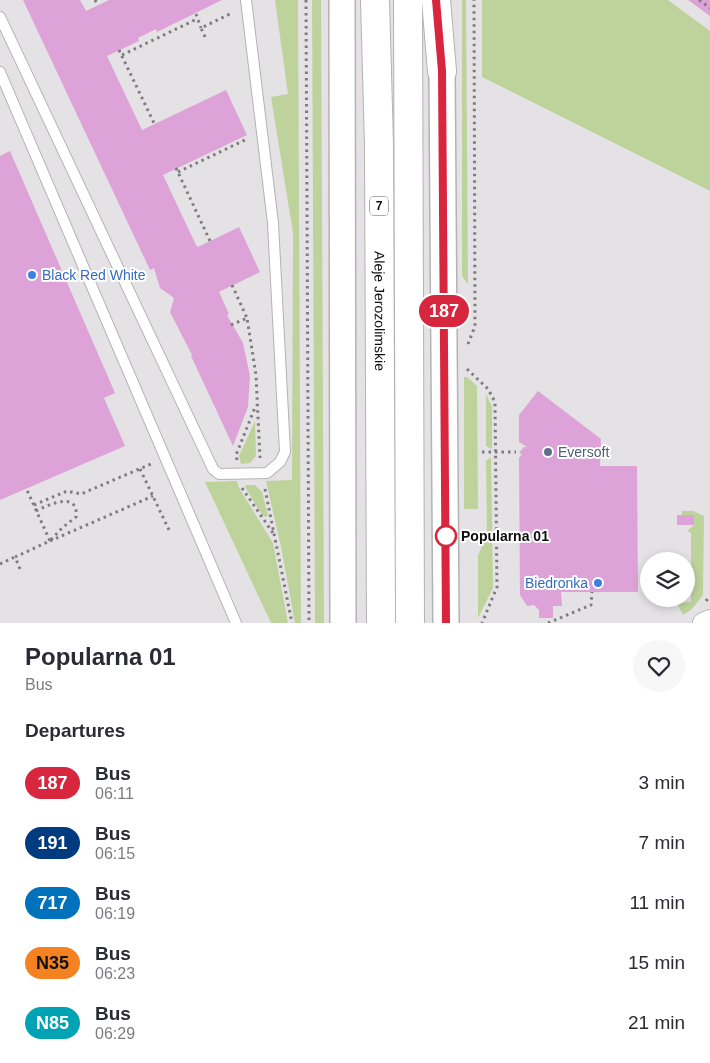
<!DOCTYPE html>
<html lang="en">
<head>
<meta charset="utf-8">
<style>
	body { margin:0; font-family:Arial,sans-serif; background:#f7f7f7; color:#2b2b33; height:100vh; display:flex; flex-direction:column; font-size:19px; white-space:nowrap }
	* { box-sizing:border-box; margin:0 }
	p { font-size:16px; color:#7c7c81 }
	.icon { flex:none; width:28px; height:28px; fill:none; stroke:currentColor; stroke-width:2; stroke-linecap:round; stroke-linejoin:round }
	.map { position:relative; height:623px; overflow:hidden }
	.side { display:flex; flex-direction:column; background:#fff; flex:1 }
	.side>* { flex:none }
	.badge { padding:0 10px; border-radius:16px; font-size:18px; line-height:32px }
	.controls { position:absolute; left:640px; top:552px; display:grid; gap:10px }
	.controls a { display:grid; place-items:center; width:55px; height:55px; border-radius:50%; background:#fff; box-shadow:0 2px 8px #0003; font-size:25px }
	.map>.badge { position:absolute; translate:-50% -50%; box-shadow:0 0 0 2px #fff }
	h2 { padding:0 25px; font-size:19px; line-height:45px }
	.round { display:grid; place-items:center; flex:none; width:52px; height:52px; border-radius:26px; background:#f7f7f7 }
	.headline { display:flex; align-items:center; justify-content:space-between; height:85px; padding:0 25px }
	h1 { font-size:24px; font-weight:600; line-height:38px }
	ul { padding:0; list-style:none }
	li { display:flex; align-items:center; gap:15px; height:60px; padding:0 25px }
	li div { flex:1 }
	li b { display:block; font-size:19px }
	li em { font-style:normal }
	li .badge { min-width:55px; font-weight:700; text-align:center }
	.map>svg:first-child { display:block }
</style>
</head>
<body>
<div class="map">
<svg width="710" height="623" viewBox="0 0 710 623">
	<rect width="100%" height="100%" fill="#e4e2e4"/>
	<g fill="#bed39c">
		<polygon points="275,0 298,0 301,623 295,623 281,547 266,481 292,480 293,233 271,97 288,94"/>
		<polygon points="312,0 321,0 324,623 315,623"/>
		<polygon points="462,0 466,0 468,284 462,276"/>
		<polygon points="482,0 668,0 710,31 710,191 482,77"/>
		<polygon points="464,377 467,377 477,386 478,509 464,509"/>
		<polygon points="486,394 492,407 492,449 486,446"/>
		<polygon points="255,421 256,456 250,463 241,464 239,456"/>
		<polygon points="491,457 493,588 478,618 478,556 487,533 486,461"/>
		<polygon points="237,481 239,488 273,543 288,623 271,623 205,482"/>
		<polygon points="246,485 255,485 262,492 268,515 266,517 262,515 245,487"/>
		<polygon points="682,511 693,511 704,516 703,595 691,610 683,615 677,603 691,602 691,533 687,531 694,525 694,515 682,515"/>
	</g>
	<g fill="#dda3d8">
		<polygon points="23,0 80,0 86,11 109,0 222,0 157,32 156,29 138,38 139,41 107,56 142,130 226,90 247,135 163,175 196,245 198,247 239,227 260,272 219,292 229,314 227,315 243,343 250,376 248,407 233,446 191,356 192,355 170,312 174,298 160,288 154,268 150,270"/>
		<polygon points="688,0 710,0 710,16"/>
		<polygon points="10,151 115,393 104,398 125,446 0,500 0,156"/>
		<polygon points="538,391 601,439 600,466 637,466 638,592 561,592 562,606 553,606 553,618 539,618 539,610 534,605 527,606 520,595 519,458 522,454 519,453 524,447 527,447 519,442 519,415"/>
		<rect x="677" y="515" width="17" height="10"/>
	</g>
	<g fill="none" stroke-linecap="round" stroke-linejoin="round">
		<g stroke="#b5b2b4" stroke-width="12">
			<g id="service">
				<polyline points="0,17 213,469 219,474 267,473 280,462 285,452 273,223 246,0"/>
				<polyline points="0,72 236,623"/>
			</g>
		</g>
		<g stroke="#b5b2b4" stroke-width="22">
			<polyline id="minor" points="703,623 710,620"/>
		</g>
		<g stroke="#b5b2b4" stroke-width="28">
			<g id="tertiary">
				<polyline points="342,0 343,623"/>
				<polyline points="442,71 446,623"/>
			</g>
		</g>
		<g stroke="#b5b2b4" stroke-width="30">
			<g id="primary">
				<path id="s1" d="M375 0 379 145 381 623"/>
				<polyline points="408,0 410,623"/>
				<polyline points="436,0 442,71"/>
			</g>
		</g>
		<g stroke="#7e7c7e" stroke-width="3" stroke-dasharray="2.5 4" stroke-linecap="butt">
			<polyline points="95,0 98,5"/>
			<polyline points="306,0 309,623"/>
			<polyline points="699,0 710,8"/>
			<polyline points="196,14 201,28"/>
			<polyline points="205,37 201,28 232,13"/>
			<polyline points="119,50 154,123"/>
			<polyline points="122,55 197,19"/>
			<polyline points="176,168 210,241"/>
			<polyline points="178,172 247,139"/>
			<polyline points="232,285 247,318"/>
			<polyline points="231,325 247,318 256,375 260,458"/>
			<polyline points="468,344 475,326 474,0"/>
			<polyline points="467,369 488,389 495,402 497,587 482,623"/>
			<polyline points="482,452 516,452"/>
			<polyline points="237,460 236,455 256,405"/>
			<polyline points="140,469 170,532"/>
			<polyline points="242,488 275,536"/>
			<polyline points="265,489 292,623"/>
			<polyline points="34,505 67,491 81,494 151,464"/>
			<path d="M36 511C48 505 79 490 76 517L62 528 50 541"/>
			<polyline points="50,541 153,496"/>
			<polyline points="0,564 15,557"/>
			<polyline points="20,569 15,557 50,541 26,488"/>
			<polyline points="706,601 710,596"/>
			<polyline points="548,623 591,605 592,592"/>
		</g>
		<use href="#service" stroke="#fff" stroke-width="10"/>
		<use href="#minor" stroke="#fff" stroke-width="20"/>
		<use href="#tertiary" stroke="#fff" stroke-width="25"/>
		<use href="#primary" stroke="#fff" stroke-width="28"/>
	</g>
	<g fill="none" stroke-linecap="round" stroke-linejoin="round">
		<g stroke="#fff" stroke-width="11">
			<polyline id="line" points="436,0 442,71 446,623"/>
		</g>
		<use href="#line" stroke="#d7263d" stroke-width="8"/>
	</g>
	<g fill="#3f7fe0" stroke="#fff" stroke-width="2">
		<circle cx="32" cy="275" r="5"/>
		<circle cx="598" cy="583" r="5"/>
	</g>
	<circle fill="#5c6f8a" stroke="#fff" stroke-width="2" cx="548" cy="452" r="5"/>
	<circle fill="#fff" stroke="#d7263d" stroke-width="2.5" cx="446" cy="536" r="10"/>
	<g text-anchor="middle" stroke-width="4" stroke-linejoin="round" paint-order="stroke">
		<rect fill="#fff" stroke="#565656" stroke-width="1" x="370" y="196.5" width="18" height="19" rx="4"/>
		<g font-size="12" font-weight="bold" fill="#0e0d0e">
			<text x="379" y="210">7</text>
		</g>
		<g font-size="14" fill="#366cbe" stroke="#fff" text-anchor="start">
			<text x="42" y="280">Black Red White</text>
			<text x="588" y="588" text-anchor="end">Biedronka</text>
		</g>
		<g font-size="14" fill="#0e0d0e" stroke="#fff">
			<text dy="5" stroke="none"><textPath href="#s1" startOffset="311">Aleje Jerozolimskie</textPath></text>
		</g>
		<g font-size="14" fill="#4e5e75" stroke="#fff" text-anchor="start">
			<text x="558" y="457">Eversoft</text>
		</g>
		<g font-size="14" font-weight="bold" fill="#0e0d0e" stroke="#fff" text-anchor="start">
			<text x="461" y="541">Popularna 01</text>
		</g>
	</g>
</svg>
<div class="controls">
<a><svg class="icon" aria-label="layers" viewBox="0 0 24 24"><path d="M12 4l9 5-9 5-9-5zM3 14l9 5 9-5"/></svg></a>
</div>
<b class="badge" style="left:444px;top:311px;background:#d7263d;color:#fff">187</b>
</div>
<section class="side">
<div class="headline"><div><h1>Popularna 01</h1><p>Bus</p></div><a class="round"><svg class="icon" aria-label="heart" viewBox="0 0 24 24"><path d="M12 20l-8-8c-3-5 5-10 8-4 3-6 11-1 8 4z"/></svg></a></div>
<h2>Departures</h2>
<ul>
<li><span class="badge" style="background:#d7263d;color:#fff">187</span><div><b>Bus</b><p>06:11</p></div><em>3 min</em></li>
<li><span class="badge" style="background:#003b80;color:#fff">191</span><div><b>Bus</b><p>06:15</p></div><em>7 min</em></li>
<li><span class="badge" style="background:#0072bc;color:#fff">717</span><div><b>Bus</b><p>06:19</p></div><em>11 min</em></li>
<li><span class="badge" style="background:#f58220;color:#111">N35</span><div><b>Bus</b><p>06:23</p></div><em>15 min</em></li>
<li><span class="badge" style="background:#00a3b4;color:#fff">N85</span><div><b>Bus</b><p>06:29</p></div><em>21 min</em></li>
</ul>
</section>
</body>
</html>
